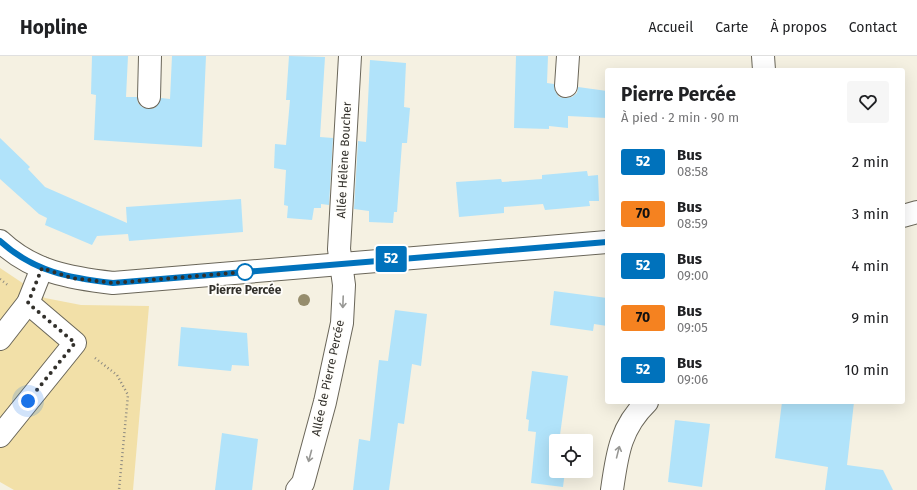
<!DOCTYPE html>
<html lang="fr">
<head>
<meta charset="utf-8">
<style>
	body { margin:0; font-family:"Fira Sans",sans-serif; background:#f6f6f6; color:#202124; height:100vh; display:flex; flex-direction:column; font-size:15px; white-space:nowrap }
	* { box-sizing:border-box; margin:0 }
	p { font-size:13px; color:#757577 }
	.icon { flex:none; width:22px; height:22px; fill:none; stroke:currentColor; stroke-width:2; stroke-linecap:round; stroke-linejoin:round }
	.map { position:relative; flex:1; overflow:hidden }
	.details { position:absolute; left:605px; top:12px; width:300px; height:336px; display:flex; flex-direction:column; background:#fff; border-radius:4px; box-shadow:0 4px 16px #0002 }
	.details>* { flex:none }
	.badge { padding:0 8px; border-radius:3px; font-size:14px; line-height:26px }
	.controls { position:absolute; left:549px; top:378px; display:grid; gap:8px }
	.controls a { display:grid; place-items:center; width:44px; height:44px; border-radius:4px; background:#fff; box-shadow:0 4px 16px #0002; font-size:20px }
	.you { position:absolute; width:20px; height:20px; margin:-10px; border:3px solid #fff; border-radius:50%; background:#1a73e8; box-shadow:0 0 0 6px #1a73e833 }
	.map>.badge { position:absolute; translate:-50% -50%; box-shadow:0 0 0 2px #fff }
	.round { display:grid; place-items:center; flex:none; width:42px; height:42px; border-radius:4px; background:#f6f6f6 }
	.summary { display:flex; align-items:center; justify-content:space-between; height:68px; padding:0 16px }
	h1 { font-size:19px; font-weight:700; line-height:30px }
	ul { padding:0; list-style:none }
	li { display:flex; align-items:center; gap:12px; height:52px; padding:0 16px }
	li div { flex:1 }
	li b { display:block; font-size:15px }
	li em { font-style:normal }
	li .badge { min-width:44px; font-weight:700; text-align:center }
	header { display:flex; align-items:center; gap:24px; box-sizing:border-box; height:56px; padding:0 20px; background:#fff; border-bottom:1px solid #e0e0e0 }
	header strong { font-size:19px }
	nav { display:flex; gap:22px; margin-inline-start:auto; font-size:14px }
	.map>svg:first-child { display:block }
</style>
</head>
<body>
<header>
<strong>Hopline</strong>
<nav><a>Accueil</a><a>Carte</a><a>À propos</a><a>Contact</a></nav>
</header>
<div class="map">
<svg width="917" height="434" viewBox="0 0 917 434">
	<rect width="100%" height="100%" fill="#f5f1e2"/>
	<polygon fill="#f2e0a8" points="0,212 45,242 81,249 149,250 133,434 14,434 0,426"/>
	<g fill="#b1e3fa">
		<polygon points="92,0 128,0 126,41 137,41 138,47 142,51 149,53 155,52 161,42 170,43 172,0 206,0 202,91 94,84 96,39 91,38"/>
		<polygon points="289,0 325,1 320,81 333,82 329,149 321,148 321,152 314,152 312,164 287,162 288,150 284,149 286,114 274,112 275,88 286,89 290,44 286,44"/>
		<polygon points="516,0 548,0 547,27 554,28 555,35 559,41 566,42 572,41 577,37 578,31 607,35 607,62 568,60 568,72 549,70 549,73 514,72"/>
		<polygon points="370,4 406,7 404,51 410,52 407,87 402,87 397,156 394,156 393,167 369,166 369,155 354,153 358,85 366,86"/>
		<polygon points="0,82 30,111 28,113 45,131 127,167 126,151 241,143 243,176 129,185 128,178 97,180 92,189 45,169 47,162 39,158 0,123"/>
		<polygon points="587,115 588,120 598,119 599,145 589,145 590,150 545,154 543,148 504,151 504,157 459,161 456,126 501,123 502,126 542,123 542,119"/>
		<polygon points="554,235 607,242 607,270 594,268 593,275 550,269"/>
		<polygon points="395,254 427,258 421,310 412,308 404,368 398,367 389,434 353,434 359,383 370,385 379,304 388,305"/>
		<polygon points="181,271 247,277 249,310 232,309 231,315 178,310"/>
		<polygon points="532,315 568,320 560,379 569,380 569,385 556,385 556,415 565,415 563,431 531,427 536,376 528,375 529,364 526,363"/>
		<polygon points="782,346 854,346 847,409 883,414 893,434 825,434 828,411 775,402"/>
		<polygon points="675,364 710,368 702,431 668,426"/>
		<polygon points="222,377 258,383 252,434 215,434"/>
	</g>
	<g fill="none" stroke-linecap="round" stroke-linejoin="round">
		<g stroke="#6a6659" stroke-width="24">
			<g id="minor">
				<polyline points="763,0 764,14"/>
				<polyline points="566,30 568,0"/>
				<polyline points="149,41 150,0"/>
				<polyline points="903,160 917,156"/>
				<path d="M0 185C33 216 70 222 113 227L607 186"/>
				<polyline points="0,283 28,247 42,212"/>
				<polyline points="0,380 75,287 28,247"/>
				<polyline points="297,434 303,427 325,346 342,267 344,229 339,193 350,0"/>
				<path d="M612 434C617 399 620 372 647 346"/>
			</g>
		</g>
		<g stroke="#8c8980" stroke-width="2.5" stroke-dasharray="1 3" stroke-linecap="butt">
			<polyline points="0,223 9,230"/>
			<polyline points="95,302 117,319 128,339 119,434"/>
		</g>
		<use href="#minor" stroke="#fff" stroke-width="22"/>
	</g>
	<circle fill="#968d6d" cx="304" cy="244" r="6"/>
	<defs><path id="oneway-shaft" d="M-6 0H5M1.5-3L5.5 0L1.5 3" fill="none" stroke-width="1.6" stroke-linecap="round" stroke-linejoin="round"/></defs>
	<g stroke="#989895">
		<use href="#oneway-shaft" transform="translate(343 246) rotate(92)"/>
		<use href="#oneway-shaft" transform="translate(618 396) rotate(-76)"/>
		<use href="#oneway-shaft" transform="translate(310 400) rotate(105)"/>
	</g>
	<g fill="none" stroke-linecap="round" stroke-linejoin="round">
		<g stroke="#fff" stroke-width="9">
			<path id="line" d="M0 185C34 216 70 222 113 227L607 186"/>
		</g>
		<use href="#line" stroke="#0072bc" stroke-width="6"/>
		<polyline stroke="#32302b" stroke-width="4" stroke-dasharray="0 7.2" points="28,345 75,287 28,247 42,212 72,222 113,227 245,216"/>
	</g>
	<circle fill="#fff" stroke="#0072bc" stroke-width="2" cx="245" cy="216" r="8"/>
	<g text-anchor="middle" stroke-width="3.5" stroke-linejoin="round" paint-order="stroke">
		<g font-size="12" fill="#32302b" stroke="#fffefb">
			<text transform="translate(344 104) rotate(-87)" y="4">Allée Hélène Boucher</text>
			<text transform="translate(328 322) rotate(-78)" y="4">Allée de Pierre Percée</text>
		</g>
		<g font-size="12" font-weight="bold" fill="#32302b" stroke="#fffefb">
			<text x="245" y="238">Pierre Percée</text>
		</g>
	</g>
</svg>
<div class="controls">
<a><svg class="icon" aria-label="locate" viewBox="0 0 24 24"><circle cx="12" cy="12" r="6"/><path d="M12 2v4M12 18v4M2 12h4M18 12h4"/></svg></a>
</div>
<div class="you" style="left:28px;top:345px"></div>
<b class="badge" style="left:391px;top:203px;background:#0072bc;color:#fff">52</b>
<section class="details">
<div class="summary"><div><h1>Pierre Percée</h1><p>À pied · 2 min · 90 m</p></div><a class="round"><svg class="icon" aria-label="heart" viewBox="0 0 24 24"><path d="M12 20l-8-8c-3-5 5-10 8-4 3-6 11-1 8 4z"/></svg></a></div>
<ul>
<li><span class="badge" style="background:#0072bc;color:#fff">52</span><div><b>Bus</b><p>08:58</p></div><em>2 min</em></li>
<li><span class="badge" style="background:#f58220;color:#111">70</span><div><b>Bus</b><p>08:59</p></div><em>3 min</em></li>
<li><span class="badge" style="background:#0072bc;color:#fff">52</span><div><b>Bus</b><p>09:00</p></div><em>4 min</em></li>
<li><span class="badge" style="background:#f58220;color:#111">70</span><div><b>Bus</b><p>09:05</p></div><em>9 min</em></li>
<li><span class="badge" style="background:#0072bc;color:#fff">52</span><div><b>Bus</b><p>09:06</p></div><em>10 min</em></li>
</ul>
</section>
</div>
</body>
</html>
